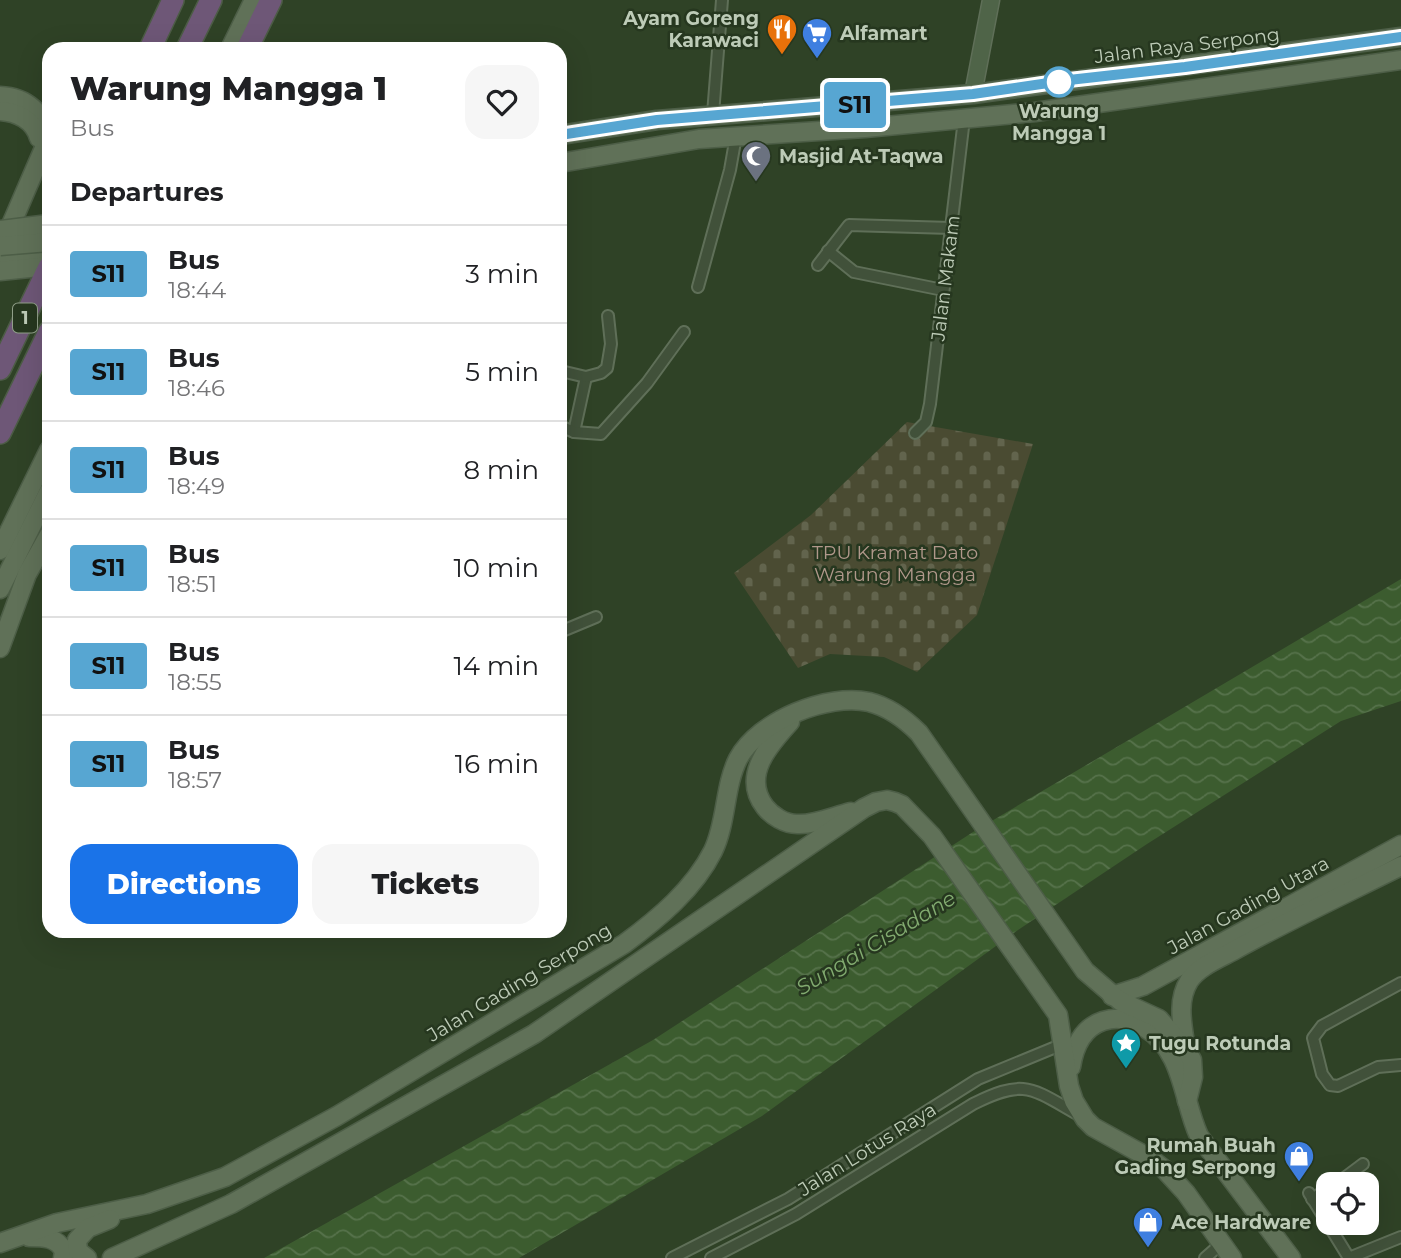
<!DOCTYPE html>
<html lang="en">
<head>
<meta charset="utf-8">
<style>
	body { margin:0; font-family:Montserrat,sans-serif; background:#f6f6f6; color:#202124; height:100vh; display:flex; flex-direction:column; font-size:26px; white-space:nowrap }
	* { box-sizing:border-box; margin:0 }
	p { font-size:23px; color:#757577 }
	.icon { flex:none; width:38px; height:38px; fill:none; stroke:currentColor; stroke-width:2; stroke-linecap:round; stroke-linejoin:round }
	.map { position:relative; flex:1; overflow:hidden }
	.side { position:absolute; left:42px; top:42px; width:525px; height:896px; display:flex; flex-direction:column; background:#fff; border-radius:21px; box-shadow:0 7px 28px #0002 }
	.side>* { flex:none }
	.badge { padding:0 14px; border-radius:5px; font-size:24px; line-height:46px }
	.tools { position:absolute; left:1316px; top:1172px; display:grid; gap:14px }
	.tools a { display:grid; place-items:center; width:63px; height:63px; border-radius:14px; background:#fff; box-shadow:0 7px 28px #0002; font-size:35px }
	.map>.badge { position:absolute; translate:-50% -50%; box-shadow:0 0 0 4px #fff }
	h2 { padding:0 28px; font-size:26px; line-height:63px }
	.round { display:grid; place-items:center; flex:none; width:74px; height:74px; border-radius:21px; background:#f6f6f6 }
	.summary { display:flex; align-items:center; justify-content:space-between; height:119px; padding:0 28px }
	h1 { font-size:33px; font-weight:800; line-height:52px }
	.button { display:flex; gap:14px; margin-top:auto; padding:14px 28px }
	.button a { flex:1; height:80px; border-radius:21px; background:#1a73e8; color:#fff; font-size:28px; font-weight:800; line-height:80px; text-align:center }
	.button a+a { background:#f6f6f6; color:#202124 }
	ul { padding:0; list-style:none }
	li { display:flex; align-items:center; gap:21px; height:98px; padding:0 28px; border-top:2px solid #e0e0e0 }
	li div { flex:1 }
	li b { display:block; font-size:26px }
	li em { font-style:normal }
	li .badge { min-width:77px; font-weight:700; text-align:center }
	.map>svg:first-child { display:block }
</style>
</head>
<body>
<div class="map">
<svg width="1401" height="1258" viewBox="0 0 1401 1258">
	<defs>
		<pattern id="cemetery-stones" width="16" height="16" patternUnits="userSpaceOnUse" patternTransform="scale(1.75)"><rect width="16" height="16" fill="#4a4b32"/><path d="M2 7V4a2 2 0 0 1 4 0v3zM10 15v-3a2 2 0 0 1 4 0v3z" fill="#62644d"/></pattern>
		<pattern id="water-waves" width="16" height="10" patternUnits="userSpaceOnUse" patternTransform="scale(1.75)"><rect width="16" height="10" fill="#3c5c2f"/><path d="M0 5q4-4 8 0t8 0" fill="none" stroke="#56724b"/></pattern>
	</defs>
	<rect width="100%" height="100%" fill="#2f4226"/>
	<polygon fill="url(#cemetery-stones)" points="907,422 1033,444 977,615 917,672 884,657 830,654 798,668 734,573 811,515"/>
	<polygon fill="url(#water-waves)" points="1401,579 1401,701 1341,721 1147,844 1018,930 762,1116 519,1258 264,1258 653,1040 973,832"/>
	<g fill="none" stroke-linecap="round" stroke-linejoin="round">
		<g stroke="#5f6f58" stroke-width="14">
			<g id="minor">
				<polyline points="713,114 722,0"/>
				<polyline points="828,251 854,272 943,290"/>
				<polyline points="818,265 849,225 951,228"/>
				<polyline points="698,287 730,170 736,136"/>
				<polyline points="565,372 586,377 574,432"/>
				<polyline points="586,377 601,373 607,368 611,344 608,316"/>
				<polyline points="560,426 574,432 601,434 647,383 684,332"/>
				<polyline points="915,433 926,422 930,404 964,119"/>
				<polyline points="560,632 596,617"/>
				<polyline points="1401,983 1322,1026 1313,1038 1322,1074 1330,1085 1338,1086 1378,1067 1401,1065"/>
				<polyline points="1335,1185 1363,1164"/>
				<polyline points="1309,1193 1349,1258"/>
				<polyline points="1312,1199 1328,1189"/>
				<polyline points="672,1258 788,1199 978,1079 1063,1044"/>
				<path d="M711 1258 796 1214 973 1104C1025 1078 1031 1088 1079 1115"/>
				<polyline points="1205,1258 1222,1243"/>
				<polyline points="1349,1258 1401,1237"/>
			</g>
		</g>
		<g stroke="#5f6f58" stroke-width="19">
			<polyline id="secondary" points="973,94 991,0"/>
		</g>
		<g stroke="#4d5e47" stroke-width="21">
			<g id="primary">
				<polyline points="230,49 254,0"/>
				<path d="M0 96C27 97 44 113 48 139L4 241"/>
				<path d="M0 111C17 112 34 120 39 138"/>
				<polyline points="560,135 657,120 973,94 1401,37"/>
				<polyline points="560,163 699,139 865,128 1035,112 1401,60"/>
				<polyline points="0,255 49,251"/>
				<polyline points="0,271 49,266"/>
				<polyline points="0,550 49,450"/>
				<polyline points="0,589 49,491"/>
				<polyline points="0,648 27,574 49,535"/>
				<path d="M790 722C769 745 741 776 765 807 772 816 785 824 797 824 815 825 834 816 851 812"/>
				<polyline points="1112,996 1143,986 1401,845"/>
				<path d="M1186 1050C1183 1027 1176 1002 1189 981 1198 967 1218 959 1233 951 1287 921 1345 894 1401 866"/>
				<path d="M1071 1067C1074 1047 1082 1028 1103 1021 1119 1016 1131 1020 1145 1028 1184 1051 1182 1099 1199 1136L1291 1258"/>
				<path d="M29 1237C43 1237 57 1237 64 1251L63 1258"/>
				<path d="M0 1243 57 1223 147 1204 225 1177 337 1116 624 944C658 919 694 889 713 851 727 822 724 787 738 759 759 720 828 693 869 702 889 707 905 719 919 733L1085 971 1120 1001 1159 1019 1186 1050 1192 1060 1193 1077 1187 1101"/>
				<polyline points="87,1258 78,1251 77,1240 88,1228 110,1219"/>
				<polyline points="112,1258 231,1204 534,1034 864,808 876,802 887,800 895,802 902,805 932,836 1058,1015 1069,1086 1074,1101 1085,1119 1093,1127 1151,1159 1164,1169 1186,1193 1232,1258"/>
			</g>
		</g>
		<g stroke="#4c5c45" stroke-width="24">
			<g id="motorway">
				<polyline points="150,49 173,0"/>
				<polyline points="187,49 211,0"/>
				<polyline points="247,49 271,0"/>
				<polyline points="0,369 49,267"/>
				<polyline points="0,433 49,332"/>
			</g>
		</g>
		<use href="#minor" stroke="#41513a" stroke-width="10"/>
		<use href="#secondary" stroke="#4f6448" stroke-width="16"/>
		<use href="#primary" stroke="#607158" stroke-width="18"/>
		<use href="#motorway" stroke="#6e5777" stroke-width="21"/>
		<g stroke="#4d5e47" stroke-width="21" stroke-linecap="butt">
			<g id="primary-bridge">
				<polyline points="0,230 49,224"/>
				<polyline points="0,246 49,242"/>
			</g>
		</g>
		<use href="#primary-bridge" stroke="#607158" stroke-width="18"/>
	</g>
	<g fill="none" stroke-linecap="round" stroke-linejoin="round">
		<g stroke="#fff" stroke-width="16">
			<polyline id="line" points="560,135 657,120 973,94 1069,80 1185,67 1401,37"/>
		</g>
		<use href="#line" stroke="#57a6d2" stroke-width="10"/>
	</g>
	<defs>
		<g id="restaurant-pin" transform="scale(1.575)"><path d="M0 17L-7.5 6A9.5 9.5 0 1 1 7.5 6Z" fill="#e8710a" stroke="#26371f"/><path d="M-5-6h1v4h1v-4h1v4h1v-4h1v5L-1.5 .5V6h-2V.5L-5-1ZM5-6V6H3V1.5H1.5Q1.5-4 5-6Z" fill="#fff"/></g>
		<g id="supermarket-pin" transform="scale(1.575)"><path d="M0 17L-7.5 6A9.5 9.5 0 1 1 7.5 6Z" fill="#3f7fe0" stroke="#26371f"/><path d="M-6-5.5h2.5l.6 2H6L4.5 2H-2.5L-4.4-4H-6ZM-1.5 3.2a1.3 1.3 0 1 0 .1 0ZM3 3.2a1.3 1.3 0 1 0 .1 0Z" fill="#fff"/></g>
		<g id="mosque-pin" transform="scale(1.575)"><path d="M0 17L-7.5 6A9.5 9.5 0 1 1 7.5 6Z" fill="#6b7280" stroke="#26371f"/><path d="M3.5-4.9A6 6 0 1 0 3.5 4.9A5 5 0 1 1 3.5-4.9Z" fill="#fff"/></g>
		<g id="sight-pin" transform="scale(1.575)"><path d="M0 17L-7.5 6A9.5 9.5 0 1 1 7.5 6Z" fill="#0f9aa8" stroke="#26371f"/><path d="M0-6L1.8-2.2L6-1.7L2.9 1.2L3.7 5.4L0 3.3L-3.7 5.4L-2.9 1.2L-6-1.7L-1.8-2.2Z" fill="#fff"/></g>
		<g id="shop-pin" transform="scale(1.575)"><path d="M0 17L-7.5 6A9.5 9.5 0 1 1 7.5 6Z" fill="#3f7fe0" stroke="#26371f"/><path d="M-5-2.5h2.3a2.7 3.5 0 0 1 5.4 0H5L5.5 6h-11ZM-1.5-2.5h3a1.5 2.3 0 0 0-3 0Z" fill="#fff"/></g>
	</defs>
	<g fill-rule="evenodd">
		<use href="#restaurant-pin" x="782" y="29"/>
		<use href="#supermarket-pin" x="817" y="33"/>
		<use href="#mosque-pin" x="756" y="156"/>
		<use href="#sight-pin" x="1126" y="1043"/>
		<use href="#shop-pin" x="1299" y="1156"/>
		<use href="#shop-pin" x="1148" y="1222"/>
	</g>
	<circle fill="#fff" stroke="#57a6d2" stroke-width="3.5" cx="1059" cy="82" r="14"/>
	<g text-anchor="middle" stroke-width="5" stroke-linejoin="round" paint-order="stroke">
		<rect fill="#26371f" stroke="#909f89" stroke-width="2" x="13" y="303.5" width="24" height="29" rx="5"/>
		<g font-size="18" font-weight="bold" fill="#bdcbb7">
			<text x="25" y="324">1</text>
		</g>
		<g font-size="19" font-weight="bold" fill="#bdcbb7" stroke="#26371f" text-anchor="start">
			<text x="759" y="25" text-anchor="end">Ayam Goreng<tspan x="759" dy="22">Karawaci</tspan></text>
			<text x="840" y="40">Alfamart</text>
			<text x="779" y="163">Masjid At-Taqwa</text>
			<text x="1149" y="1050">Tugu Rotunda</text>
			<text x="1276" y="1152" text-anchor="end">Rumah Buah<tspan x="1276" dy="22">Gading Serpong</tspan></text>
			<text x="1171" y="1229">Ace Hardware</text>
		</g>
		<g font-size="19" fill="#bdcbb7" stroke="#26371f">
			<text transform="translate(1187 45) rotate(-7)" y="7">Jalan Raya Serpong</text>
			<text transform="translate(945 278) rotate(-83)" y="7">Jalan Makam</text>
			<text transform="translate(1248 905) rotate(-29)" y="7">Jalan Gading Utara</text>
			<text transform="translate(519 982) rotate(-31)" y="7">Jalan Gading Serpong</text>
			<text transform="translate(867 1149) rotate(-32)" y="7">Jalan Lotus Raya</text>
		</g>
		<g font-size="19" font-weight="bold" fill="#bdcbb7" stroke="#26371f">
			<text x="1059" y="118">Warung<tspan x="1059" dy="22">Mangga 1</tspan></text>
		</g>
		<g font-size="19" fill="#b1988b" stroke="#26371f">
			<text x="895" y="559">TPU Kramat Dato<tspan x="895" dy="22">Warung Mangga</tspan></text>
		</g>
		<g font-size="21" font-style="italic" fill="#82ab70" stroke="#26371f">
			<text transform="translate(876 943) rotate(-31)" y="7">Sungai Cisadane</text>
		</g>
	</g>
</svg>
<div class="tools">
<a><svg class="icon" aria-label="locate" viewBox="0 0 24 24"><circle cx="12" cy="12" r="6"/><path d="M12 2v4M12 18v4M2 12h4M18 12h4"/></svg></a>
</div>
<b class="badge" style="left:855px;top:105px;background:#57a6d2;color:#111">S11</b>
<section class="side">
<div class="summary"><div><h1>Warung Mangga 1</h1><p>Bus</p></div><a class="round"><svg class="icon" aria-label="heart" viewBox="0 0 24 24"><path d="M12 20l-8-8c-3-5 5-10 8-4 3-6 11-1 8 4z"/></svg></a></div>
<h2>Departures</h2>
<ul>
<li><span class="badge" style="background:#57a6d2;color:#111">S11</span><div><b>Bus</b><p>18:44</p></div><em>3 min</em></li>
<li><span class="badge" style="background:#57a6d2;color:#111">S11</span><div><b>Bus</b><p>18:46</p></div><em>5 min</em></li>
<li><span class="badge" style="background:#57a6d2;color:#111">S11</span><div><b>Bus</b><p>18:49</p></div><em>8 min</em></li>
<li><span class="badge" style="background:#57a6d2;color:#111">S11</span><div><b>Bus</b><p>18:51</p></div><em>10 min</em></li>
<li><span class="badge" style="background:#57a6d2;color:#111">S11</span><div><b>Bus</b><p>18:55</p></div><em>14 min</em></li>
<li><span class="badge" style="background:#57a6d2;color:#111">S11</span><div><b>Bus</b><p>18:57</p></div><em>16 min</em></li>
</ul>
<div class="button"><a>Directions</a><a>Tickets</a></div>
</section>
</div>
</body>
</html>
